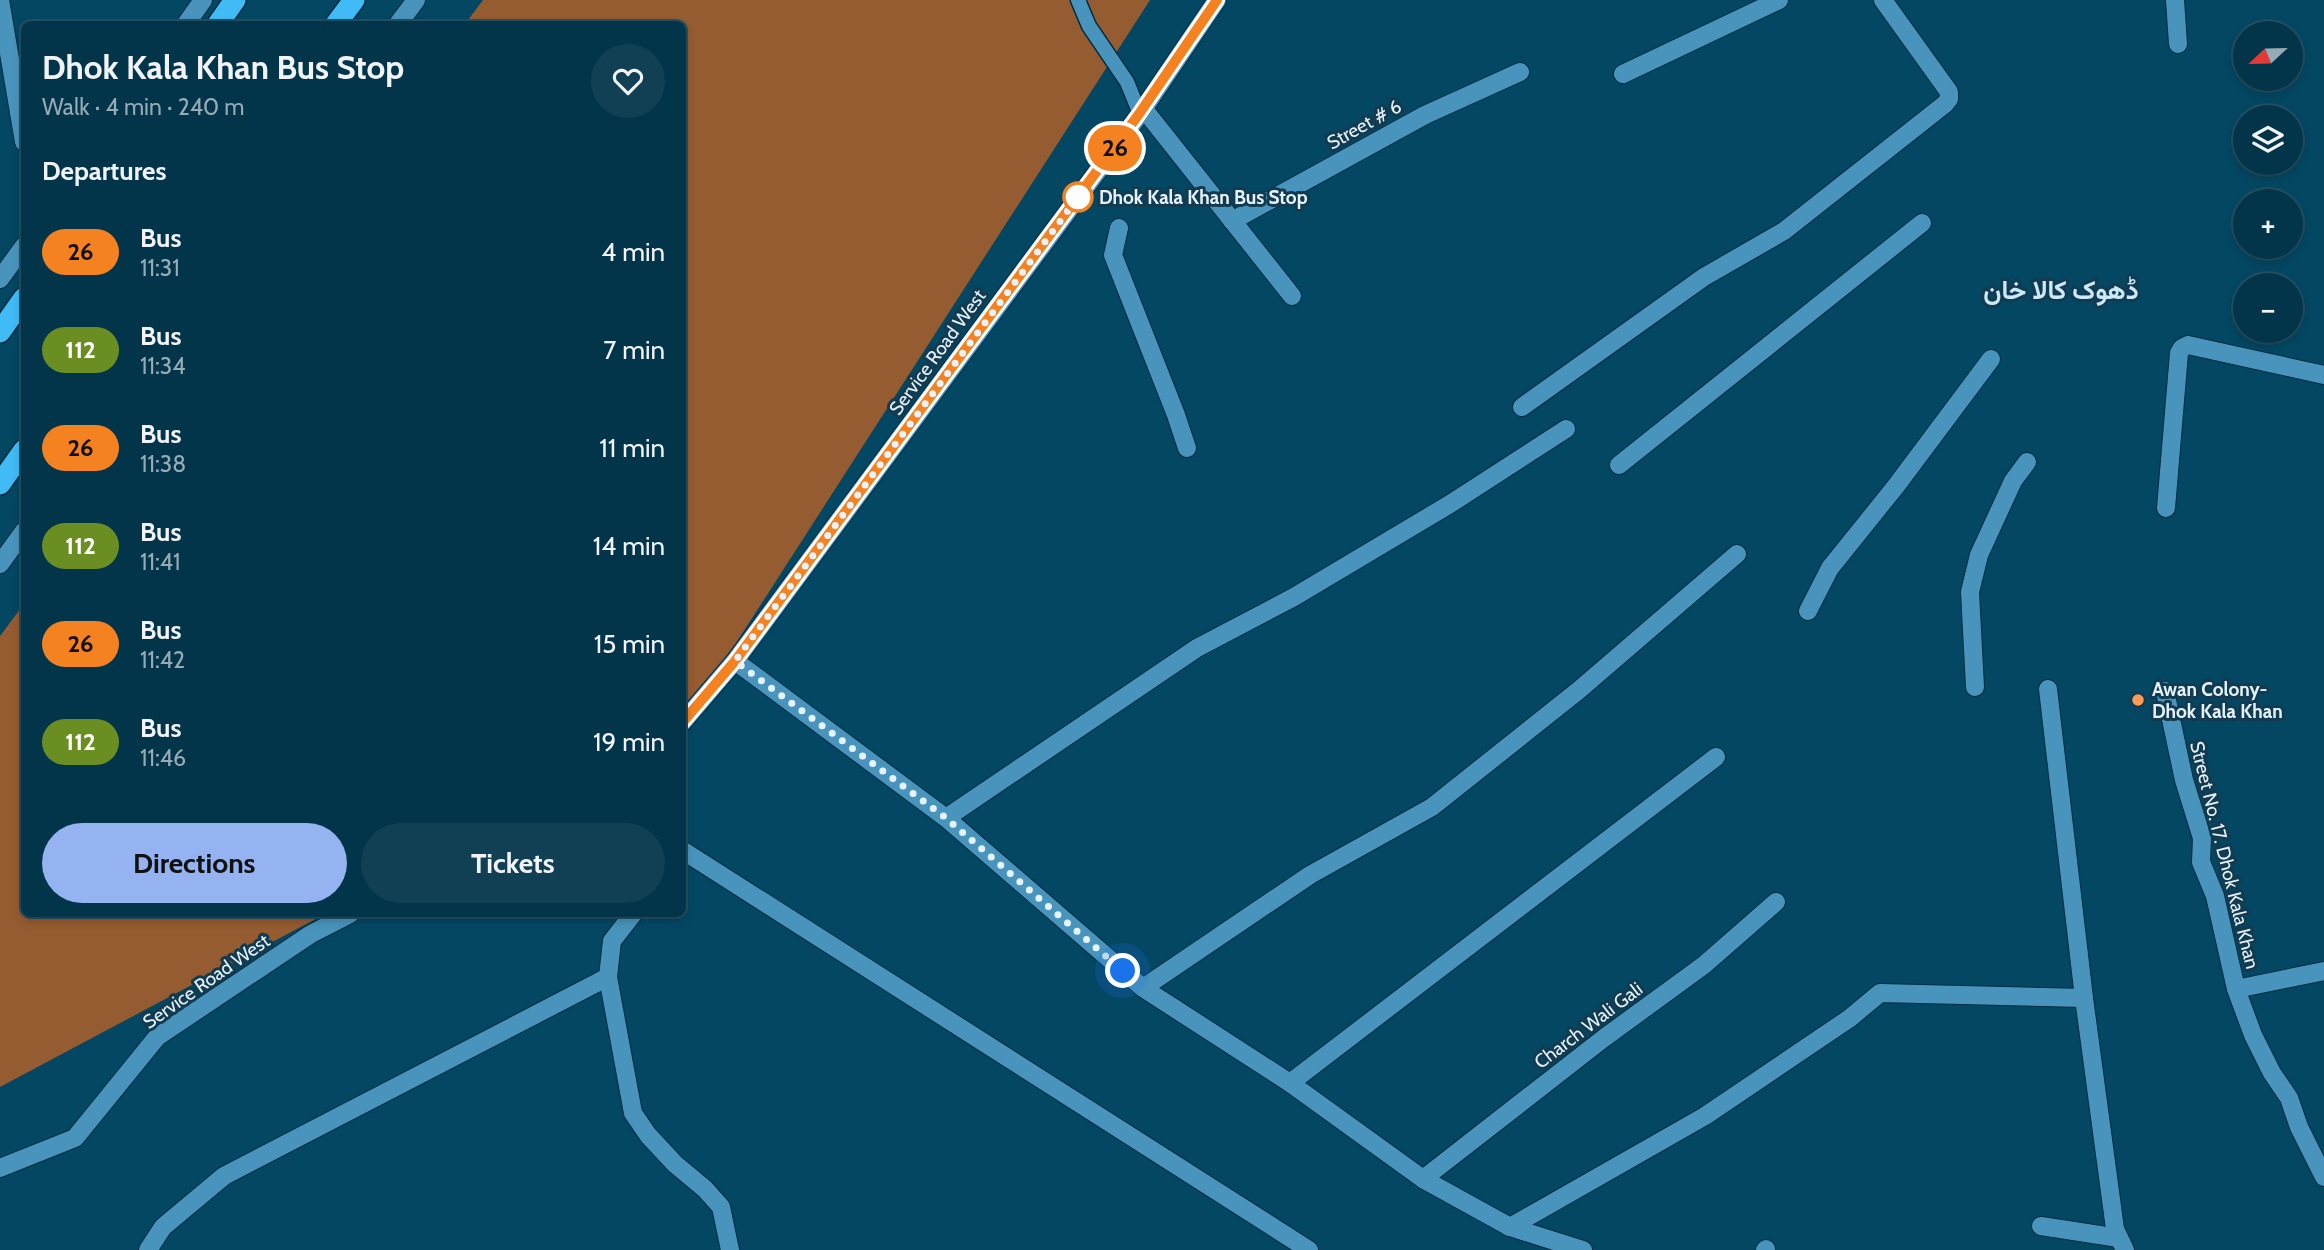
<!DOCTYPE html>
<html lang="en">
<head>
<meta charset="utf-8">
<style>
	body { margin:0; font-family:Cabin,Vazirmatn,sans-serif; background:#114054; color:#f1f3f6; height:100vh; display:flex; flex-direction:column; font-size:26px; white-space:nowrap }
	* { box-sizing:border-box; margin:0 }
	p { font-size:23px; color:#97abb5 }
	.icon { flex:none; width:38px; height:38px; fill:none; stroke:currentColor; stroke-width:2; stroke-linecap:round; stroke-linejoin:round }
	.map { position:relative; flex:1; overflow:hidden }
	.details { position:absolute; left:21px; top:21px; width:665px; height:896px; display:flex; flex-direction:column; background:#03354a; border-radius:10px; box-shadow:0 4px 10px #0003,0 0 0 2px #245062 }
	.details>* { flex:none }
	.badge { padding:0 14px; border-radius:23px; font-size:24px; line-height:46px }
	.needle { width:46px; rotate:248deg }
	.buttons { position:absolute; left:2233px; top:21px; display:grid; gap:14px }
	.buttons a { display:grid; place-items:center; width:70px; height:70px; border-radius:50%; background:#03354a; box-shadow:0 4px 10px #0003,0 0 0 2px #245062; font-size:35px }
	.you { position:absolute; width:35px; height:35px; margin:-18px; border:5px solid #fff; border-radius:50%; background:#1a73e8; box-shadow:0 0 0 10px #1a73e833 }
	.map>.badge { position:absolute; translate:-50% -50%; box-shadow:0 0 0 4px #fff }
	h2 { padding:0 21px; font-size:26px; line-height:63px }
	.round { display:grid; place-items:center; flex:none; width:74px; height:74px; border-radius:37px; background:#114054 }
	.headline { display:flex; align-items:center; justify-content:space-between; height:119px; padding:0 21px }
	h1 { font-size:33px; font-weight:700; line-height:52px }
	.primary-button { display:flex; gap:14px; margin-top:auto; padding:14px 21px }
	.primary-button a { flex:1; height:80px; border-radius:42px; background:#95b2f1; color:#111; font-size:28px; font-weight:700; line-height:80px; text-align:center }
	.primary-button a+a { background:#114054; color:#f1f3f6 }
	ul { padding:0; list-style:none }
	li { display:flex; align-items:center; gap:21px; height:98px; padding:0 21px }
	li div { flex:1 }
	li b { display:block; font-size:26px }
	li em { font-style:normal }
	li .badge { min-width:77px; font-weight:700; text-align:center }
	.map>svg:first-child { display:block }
</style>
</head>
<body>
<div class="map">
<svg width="2324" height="1250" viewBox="0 0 2324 1250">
	<rect width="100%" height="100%" fill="#044763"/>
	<g fill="#955b31">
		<polygon points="483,0 1150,0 691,713 683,718 682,24 465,24"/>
		<polygon points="24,604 24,914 325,914 0,1087 0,636"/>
	</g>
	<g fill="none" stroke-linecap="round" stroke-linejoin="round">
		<g stroke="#002c40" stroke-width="17">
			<polyline id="lane" points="1078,0 1089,26 1127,82 1140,114"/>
		</g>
		<g stroke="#002c40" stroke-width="20">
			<g id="street">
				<polyline points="2175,0 2178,44"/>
				<polyline points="1623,74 1779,0"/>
				<polyline points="1143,108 1292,296"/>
				<polyline points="1232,221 1425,115 1520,72"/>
				<polyline points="1119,228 1113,255 1176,415 1187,448"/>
				<polyline points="1522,407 1704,277 1784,231 1945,104 1949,99 1949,92 1883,0"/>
				<polyline points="1619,465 1922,223"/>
				<polyline points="2166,508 2179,353 2182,348 2188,345 2324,375"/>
				<polyline points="1808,611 1830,568 1896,486 1991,359"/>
				<polyline points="735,661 946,818 1143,988 1290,1083 1423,1179 1510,1227 1583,1250"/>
				<polyline points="1975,687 1970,592 1979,555 2013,481 2027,462"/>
				<polyline points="2048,689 2084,998 2115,1229 2125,1250"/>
				<polyline points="2165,691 2184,780 2202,838 2201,862 2215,896 2236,989 2253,1035 2272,1073 2289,1098 2299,1127 2324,1177"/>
				<polyline points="946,818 1197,648 1294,597 1450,504 1566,429"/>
				<polyline points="682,850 1309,1250"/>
				<polyline points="633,914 612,941 608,977 633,1113 648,1135 675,1164 705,1189 721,1207 730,1250"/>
				<polyline points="1143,988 1310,875 1432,807 1579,690 1737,554"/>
				<polyline points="2236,989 2324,971"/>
				<polyline points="1290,1083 1716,757"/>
				<polyline points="1423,1179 1604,1038 1704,965 1776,902"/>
				<polyline points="2041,1226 2119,1238"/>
				<polyline points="1510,1227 1705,1116 1850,1018 1880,993 2084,998"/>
				<polyline points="148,1250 163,1227 224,1176 608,977"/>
				<polyline points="1765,1250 1766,1249"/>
			</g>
		</g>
		<g stroke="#002c40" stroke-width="20">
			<g id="secondary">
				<polyline points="0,0 24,142"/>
				<polyline points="186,24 203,0"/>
				<polyline points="398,24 416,0"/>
				<polyline points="0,279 24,246"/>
				<polyline points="0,564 24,531"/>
				<polyline points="682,723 735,661 1140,114 1217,0"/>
				<polyline points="0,1168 75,1138 157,1037 311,934 350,914"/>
			</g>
		</g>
		<g stroke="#002c40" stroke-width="24">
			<g id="highway">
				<polyline points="218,24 235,0"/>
				<polyline points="336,24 354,0"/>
				<polyline points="0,332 24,298"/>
				<polyline points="0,484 24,450"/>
			</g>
		</g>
		<use href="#lane" stroke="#4994bc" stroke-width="14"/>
		<use href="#street" stroke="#4994bc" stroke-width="18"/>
		<use href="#secondary" stroke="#4994bc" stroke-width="18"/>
		<use href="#highway" stroke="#40bbf6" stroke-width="21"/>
	</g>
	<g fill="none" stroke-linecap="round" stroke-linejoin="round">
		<g stroke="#fff" stroke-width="16">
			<polyline id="line" points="682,723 735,661 1139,114 1217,0"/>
		</g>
		<use href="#line" stroke="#f58220" stroke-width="10"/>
		<polyline stroke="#e5f3fc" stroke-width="7" stroke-dasharray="0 12.6" points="1078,197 1084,189 735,661 946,818 1123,971"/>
	</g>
	<circle fill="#fff" stroke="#f58220" stroke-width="3.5" cx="1078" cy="197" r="14"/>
	<circle fill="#fe9c57" stroke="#133b50" stroke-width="2.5" cx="2138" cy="700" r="7"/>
	<g text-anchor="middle" stroke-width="6" stroke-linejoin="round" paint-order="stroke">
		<g font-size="19" fill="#e5f3fc" stroke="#133b50">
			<text transform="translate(1364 124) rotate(-29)" y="7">Street # 6</text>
			<text transform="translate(937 352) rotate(-54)" y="7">Service Road West</text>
			<text transform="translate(2225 855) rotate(76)" y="7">Street No. 17. Dhok Kala Khan</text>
			<text transform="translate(206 981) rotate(-35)" y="7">Service Road West</text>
			<text transform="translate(1588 1025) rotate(-37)" y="7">Charch Wali Gali</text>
		</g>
		<g font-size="19" font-weight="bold" fill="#e5f3fc" stroke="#133b50" text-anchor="start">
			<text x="1099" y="204">Dhok Kala Khan Bus Stop</text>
		</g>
		<g font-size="19" font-weight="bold" fill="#e5f3fc" stroke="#133b50" text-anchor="start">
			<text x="2152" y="696">Awan Colony-<tspan x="2152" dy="22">Dhok Kala Khan</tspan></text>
		</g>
		<g font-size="26" font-weight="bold" fill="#cce9fa" stroke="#133b50">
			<text x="2061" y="299">ڈھوک کالا خان</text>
		</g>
	</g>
</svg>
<div class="buttons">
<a><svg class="needle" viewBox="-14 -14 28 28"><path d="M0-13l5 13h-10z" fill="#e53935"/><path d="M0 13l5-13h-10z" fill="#97abb5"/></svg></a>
<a><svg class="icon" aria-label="layers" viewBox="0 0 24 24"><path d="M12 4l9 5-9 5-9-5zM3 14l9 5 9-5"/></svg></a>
<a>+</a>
<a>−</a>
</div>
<div class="you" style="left:1123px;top:971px"></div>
<b class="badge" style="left:1115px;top:148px;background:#f58220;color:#111">26</b>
<section class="details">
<div class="headline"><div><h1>Dhok Kala Khan Bus Stop</h1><p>Walk · 4 min · 240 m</p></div><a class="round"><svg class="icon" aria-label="heart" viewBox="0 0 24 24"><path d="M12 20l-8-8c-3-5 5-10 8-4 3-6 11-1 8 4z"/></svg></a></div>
<h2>Departures</h2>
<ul>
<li><span class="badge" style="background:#f58220;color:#111">26</span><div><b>Bus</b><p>11:31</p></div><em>4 min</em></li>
<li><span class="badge" style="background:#6b8e23;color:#fff">112</span><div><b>Bus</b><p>11:34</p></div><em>7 min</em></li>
<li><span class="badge" style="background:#f58220;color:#111">26</span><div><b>Bus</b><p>11:38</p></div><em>11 min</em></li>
<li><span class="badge" style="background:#6b8e23;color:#fff">112</span><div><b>Bus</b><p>11:41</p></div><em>14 min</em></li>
<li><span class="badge" style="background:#f58220;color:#111">26</span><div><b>Bus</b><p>11:42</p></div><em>15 min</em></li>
<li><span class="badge" style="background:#6b8e23;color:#fff">112</span><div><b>Bus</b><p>11:46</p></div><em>19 min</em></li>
</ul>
<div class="primary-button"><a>Directions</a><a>Tickets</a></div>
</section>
</div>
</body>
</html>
